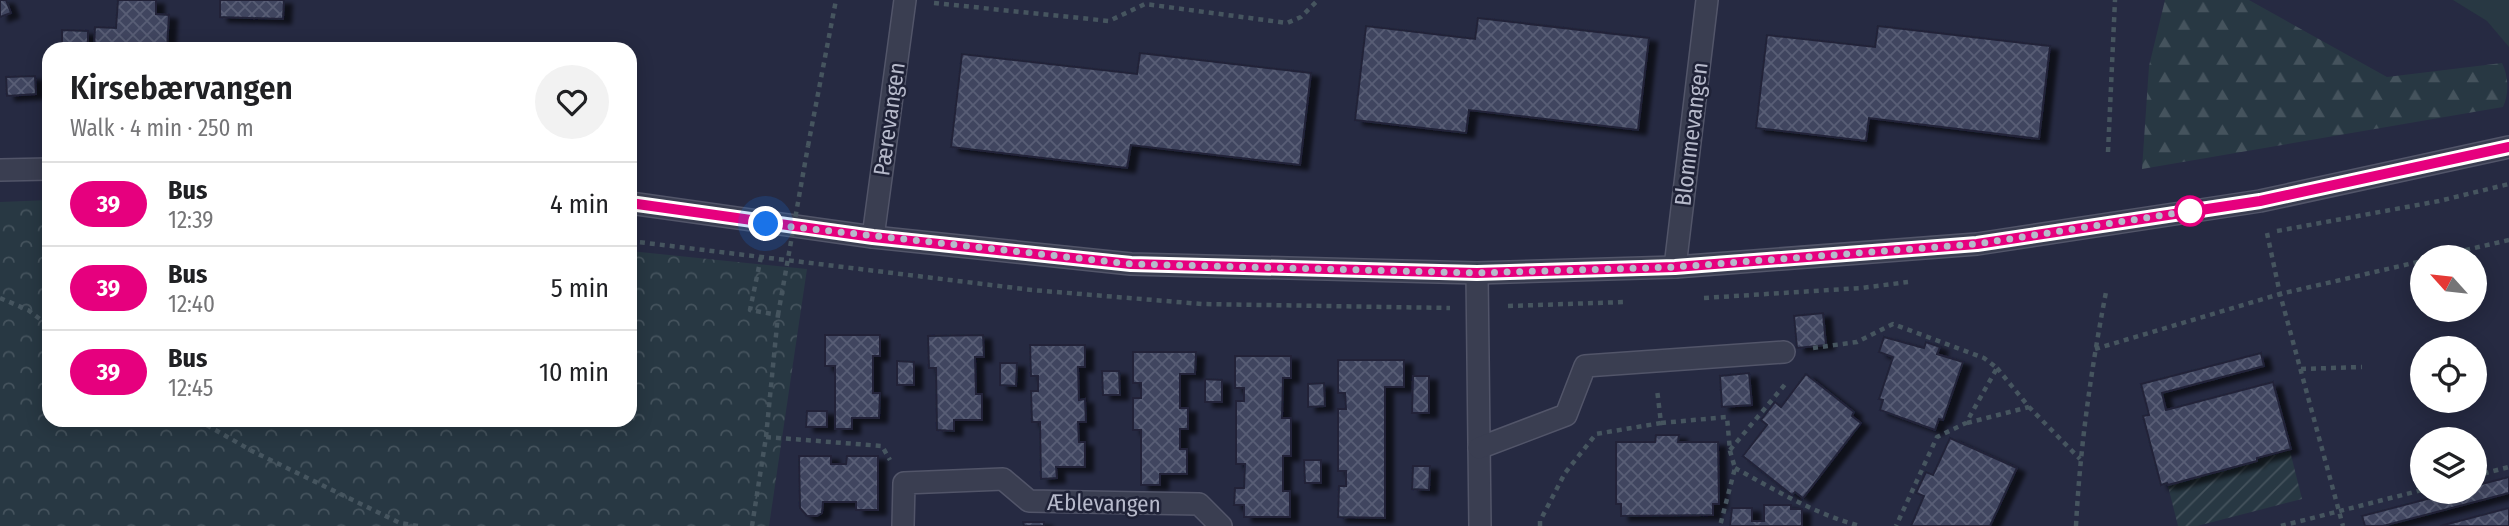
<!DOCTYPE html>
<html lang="en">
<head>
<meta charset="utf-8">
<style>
	body { margin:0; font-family:"Fira Sans Condensed",sans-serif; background:#f2f2f2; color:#202124; height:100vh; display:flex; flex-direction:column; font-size:26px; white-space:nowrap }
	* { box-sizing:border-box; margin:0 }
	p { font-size:23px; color:#757577 }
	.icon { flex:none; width:38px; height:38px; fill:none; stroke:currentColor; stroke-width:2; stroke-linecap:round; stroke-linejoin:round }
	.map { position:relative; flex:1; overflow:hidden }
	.sheet { position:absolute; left:42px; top:42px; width:595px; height:385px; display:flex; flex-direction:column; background:#fff; border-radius:21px; box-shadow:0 4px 18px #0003 }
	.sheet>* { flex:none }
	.badge { padding:0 14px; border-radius:23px; font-size:24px; line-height:46px }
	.needle { width:46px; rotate:297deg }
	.fabs { position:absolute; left:2410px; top:245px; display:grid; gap:14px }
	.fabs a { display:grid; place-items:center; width:77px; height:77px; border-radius:50%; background:#fff; box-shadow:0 4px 18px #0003; font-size:35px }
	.you { position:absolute; width:35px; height:35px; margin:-18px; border:5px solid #fff; border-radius:50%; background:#1a73e8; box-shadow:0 0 0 10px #1a73e833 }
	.map>.badge { position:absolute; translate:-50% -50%; box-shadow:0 0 0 4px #fff }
	.round { display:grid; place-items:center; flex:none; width:74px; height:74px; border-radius:37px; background:#f2f2f2 }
	.head { display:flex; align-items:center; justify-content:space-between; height:119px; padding:0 28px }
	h1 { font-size:33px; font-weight:600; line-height:52px }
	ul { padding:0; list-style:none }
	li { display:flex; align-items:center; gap:21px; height:84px; padding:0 28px; border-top:2px solid #e0e0e0 }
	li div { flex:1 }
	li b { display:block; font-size:26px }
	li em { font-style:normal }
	li .badge { min-width:77px; font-weight:700; text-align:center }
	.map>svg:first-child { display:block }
</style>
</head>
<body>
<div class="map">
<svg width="2509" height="526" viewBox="0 0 2509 526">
	<defs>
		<pattern id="forest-firs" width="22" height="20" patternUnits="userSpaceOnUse" patternTransform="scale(1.75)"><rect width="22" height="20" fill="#283843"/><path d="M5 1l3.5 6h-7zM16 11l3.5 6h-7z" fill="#45535d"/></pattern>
		<pattern id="park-crowns" width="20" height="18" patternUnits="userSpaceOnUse" patternTransform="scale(1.75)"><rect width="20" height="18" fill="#283843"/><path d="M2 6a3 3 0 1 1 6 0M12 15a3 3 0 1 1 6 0" fill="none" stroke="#45535d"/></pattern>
		<pattern id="garden-furrows" width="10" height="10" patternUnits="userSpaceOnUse" patternTransform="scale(1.75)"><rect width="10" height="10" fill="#283843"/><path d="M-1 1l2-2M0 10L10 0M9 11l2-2" fill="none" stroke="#45535d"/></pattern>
		<pattern id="building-cross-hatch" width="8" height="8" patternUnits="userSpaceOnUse" patternTransform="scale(1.75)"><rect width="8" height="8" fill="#40455f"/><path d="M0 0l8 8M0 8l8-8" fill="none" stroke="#595e75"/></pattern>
		<filter id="shadow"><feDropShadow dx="8" dy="4.5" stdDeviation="2" flood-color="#0009"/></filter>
	</defs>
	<rect width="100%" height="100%" fill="#262a42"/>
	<polygon fill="#283843" points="2453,0 2509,0 2509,47 2487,21"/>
	<path fill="url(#forest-firs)" d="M2165 0H2249L2387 77 2502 63C2509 77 2509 94 2503 107L2142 169 2149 66Z"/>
	<polygon fill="url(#park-crowns)" points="49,200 49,420 630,420 630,251 807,269 769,526 0,526 0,202"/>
	<polygon fill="url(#garden-furrows)" points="2290,451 2302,499 2197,526 2178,526 2167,482"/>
	<g fill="url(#building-cross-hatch)" stroke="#212439" stroke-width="2" filter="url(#shadow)">
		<polygon points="0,0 6,0 11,13 0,17"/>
		<polygon points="118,0 156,0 156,14 169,15 167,49 94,49 95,27 116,28"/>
		<polygon points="220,0 284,0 283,19 220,17"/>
		<polygon points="1478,18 1649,38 1638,130 1469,110 1466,133 1355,120 1366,26 1475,39"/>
		<polygon points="1878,26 2050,46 2039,139 1869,118 1866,141 1756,128 1767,35 1875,47"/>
		<polygon points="62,30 88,31 88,49 62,49"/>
		<polygon points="1140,53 1311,73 1300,165 1131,145 1127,168 951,147 962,54 1137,74"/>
		<polygon points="35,76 36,94 7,96 6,77"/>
		<polygon points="1823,313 1826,345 1797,348 1794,316"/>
		<polygon points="825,335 880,335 880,356 873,356 873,393 880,393 879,418 852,418 852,429 835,429 835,366 825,366"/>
		<polygon points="983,335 984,357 975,357 976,394 982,394 982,420 954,420 954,431 937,430 936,368 929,368 928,336"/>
		<polygon points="1884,337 1924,348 1926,342 1940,347 1937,354 1963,362 1943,420 1939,419 1935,430 1880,410 1883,400 1879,399 1893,357 1879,352"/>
		<polygon points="1030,345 1085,345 1085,367 1078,367 1079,400 1085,399 1086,422 1078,422 1079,442 1085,442 1085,467 1056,467 1057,478 1041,479 1040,422 1032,422 1031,391 1038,391 1038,376 1031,376"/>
		<polygon points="1133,352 1196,352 1195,374 1180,374 1180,408 1188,408 1188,429 1180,429 1180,449 1187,449 1187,474 1160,474 1160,485 1141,485 1141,430 1133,430 1133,398 1141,398 1141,383 1133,383"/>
		<polygon points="2261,353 2264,366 2162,393 2166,410 2273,382 2291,449 2257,458 2257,461 2168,485 2167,483 2161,485 2143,416 2149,415 2141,384"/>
		<polygon points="1235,356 1291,356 1291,378 1283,378 1282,418 1291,418 1291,456 1283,456 1283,491 1290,491 1290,517 1244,517 1244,505 1234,505 1235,488 1244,488 1245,464 1236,464 1236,401 1244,401 1244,388 1235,388"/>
		<polygon points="1338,360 1404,360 1404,387 1385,387 1385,518 1338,517 1339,486 1346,486 1346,471 1338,471 1338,409 1346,409 1345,393 1338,393"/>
		<polygon points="897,361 914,362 914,385 897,385"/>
		<polygon points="1000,363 1017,363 1016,386 1000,385"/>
		<polygon points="1102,371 1119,371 1120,395 1103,395"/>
		<polygon points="1749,373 1752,405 1722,407 1720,376"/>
		<polygon points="1806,374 1854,412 1852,416 1861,423 1803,498 1795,492 1792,495 1743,456 1767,425 1761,420 1775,402 1781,407"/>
		<polygon points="1413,376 1429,376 1429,413 1412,413"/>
		<polygon points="1205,379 1222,380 1222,402 1205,402"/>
		<polygon points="1324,383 1325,406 1308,407 1308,384"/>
		<polygon points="807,411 827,411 827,427 806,427"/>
		<polygon points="1656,435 1679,435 1678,442 1718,442 1719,504 1713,504 1713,515 1621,516 1621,504 1616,504 1616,442 1655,442"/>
		<polygon points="1950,438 2017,468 1990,526 1911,526 1924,496 1916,493 1926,472 1933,475"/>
		<polygon points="799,456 831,456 831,464 846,464 847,456 878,456 878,510 856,510 856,502 823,502 822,513 817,516 807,516 800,508"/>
		<polygon points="1304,460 1321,460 1321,483 1305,483"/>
		<polygon points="1413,466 1430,466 1429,490 1412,489"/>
		<polygon points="2509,477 2509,493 2383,526 2365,526 2362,516 2454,492 2474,492 2474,486"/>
		<polygon points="1764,505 1791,505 1791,509 1802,509 1802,526 1730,526 1732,508 1752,508 1752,521 1764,521"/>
		<polygon points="2509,508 2509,526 2440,526"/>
		<polygon points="1023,522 1044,522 1044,526 1024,526"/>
	</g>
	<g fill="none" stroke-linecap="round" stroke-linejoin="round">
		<g stroke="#525569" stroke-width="24">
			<g id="minor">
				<polyline points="0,170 49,169"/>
				<polyline points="630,203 873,237 1131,264 1477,273 1675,267 1977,244 2260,201 2509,147"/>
				<polyline points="873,237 905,0"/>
				<polyline points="1675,267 1707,0"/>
				<polyline points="1477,273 1480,526"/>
				<polyline points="1479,448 1566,415 1585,366 1784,352"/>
				<polyline points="903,526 904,483 1003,479 1029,501 1199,504 1221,526"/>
			</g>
		</g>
		<g stroke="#46555f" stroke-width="4.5" stroke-dasharray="5 5" stroke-linecap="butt">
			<polyline points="934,3 1109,21 1145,4 1287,23 1301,17 1318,0"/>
			<polyline points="808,146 836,0"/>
			<polyline points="2108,152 2115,0"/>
			<polyline points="2277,231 2439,201 2509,184"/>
			<polyline points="2267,233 2280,294 2343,526"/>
			<polyline points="630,241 1032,290 1202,304 1450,308"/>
			<polyline points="2436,257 2509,240"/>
			<polyline points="0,298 28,310 49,326"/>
			<polyline points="1704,298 1861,288 1908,282"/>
			<polyline points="1508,306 1625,302"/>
			<polyline points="1813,348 1857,342 1893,324 1984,358 1997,368 1966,423 1937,437 1896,526"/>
			<polyline points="2095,349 2280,294 2422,261"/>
			<polyline points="1997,368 2029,407 2080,459"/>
			<polyline points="2301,369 2362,367"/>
			<polyline points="198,420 252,451 400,523 418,526"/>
			<polyline points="1661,423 1727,417 1730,451 1735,468 1720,526"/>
			<polyline points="1967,423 2029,407"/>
			<polyline points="766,437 882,446 890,460"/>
			<polyline points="1730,450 1787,382"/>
			<path d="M1735 468C1775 490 1815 514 1860 526"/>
			<polyline points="2474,476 2509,467"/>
			<polyline points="752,526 766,437 778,315 750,310 761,257"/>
			<polyline points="1540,526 1540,521 1565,473 1596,434 1661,423 1657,389"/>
			<path d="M2076 526C2080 447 2091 370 2106 292"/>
			<polyline points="2281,526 2422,490"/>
		</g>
		<use href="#minor" stroke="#3a3e51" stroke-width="21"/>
		<polyline stroke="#46555f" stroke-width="4.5" stroke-dasharray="5 5" stroke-linecap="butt" points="778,315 808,146"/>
	</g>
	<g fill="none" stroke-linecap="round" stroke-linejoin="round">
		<g stroke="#fff" stroke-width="16">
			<polyline id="line" points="630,203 873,237 1131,264 1477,273 1675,267 1977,244 2260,201 2509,147"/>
		</g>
		<use href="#line" stroke="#e6007e" stroke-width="10"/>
		<polyline stroke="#b7bacb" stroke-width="7" stroke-dasharray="0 12.6" points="766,224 1131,264 1477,273 1675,267 1977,244 2190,211"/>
	</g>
	<circle fill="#fff" stroke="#e6007e" stroke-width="3.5" cx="2190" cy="211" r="14"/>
	<g text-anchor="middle" stroke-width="5" stroke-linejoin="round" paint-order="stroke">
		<g font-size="23" fill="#b7bacb" stroke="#1f2237">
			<text transform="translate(889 119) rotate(-82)" y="8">Pærevangen</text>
			<text transform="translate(1691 134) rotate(-83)" y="8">Blommevangen</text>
			<text transform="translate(1104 503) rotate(1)" y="8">Æblevangen</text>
		</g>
	</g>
</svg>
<div class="fabs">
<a><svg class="needle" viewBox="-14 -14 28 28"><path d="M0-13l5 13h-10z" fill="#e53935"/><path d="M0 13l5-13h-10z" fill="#757577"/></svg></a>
<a><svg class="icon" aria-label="locate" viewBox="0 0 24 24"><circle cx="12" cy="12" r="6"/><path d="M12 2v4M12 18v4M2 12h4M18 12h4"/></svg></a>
<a><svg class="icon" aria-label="layers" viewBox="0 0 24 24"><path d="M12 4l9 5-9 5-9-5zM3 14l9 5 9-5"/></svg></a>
</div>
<div class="you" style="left:766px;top:224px"></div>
<section class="sheet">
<div class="head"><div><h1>Kirsebærvangen</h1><p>Walk · 4 min · 250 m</p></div><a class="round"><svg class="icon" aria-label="heart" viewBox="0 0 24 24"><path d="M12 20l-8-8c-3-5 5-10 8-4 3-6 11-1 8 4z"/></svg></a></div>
<ul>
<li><span class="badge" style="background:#e6007e;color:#fff">39</span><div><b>Bus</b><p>12:39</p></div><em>4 min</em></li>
<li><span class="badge" style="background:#e6007e;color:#fff">39</span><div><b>Bus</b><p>12:40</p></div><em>5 min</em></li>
<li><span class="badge" style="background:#e6007e;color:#fff">39</span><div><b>Bus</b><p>12:45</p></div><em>10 min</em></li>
</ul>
</section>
</div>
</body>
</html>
